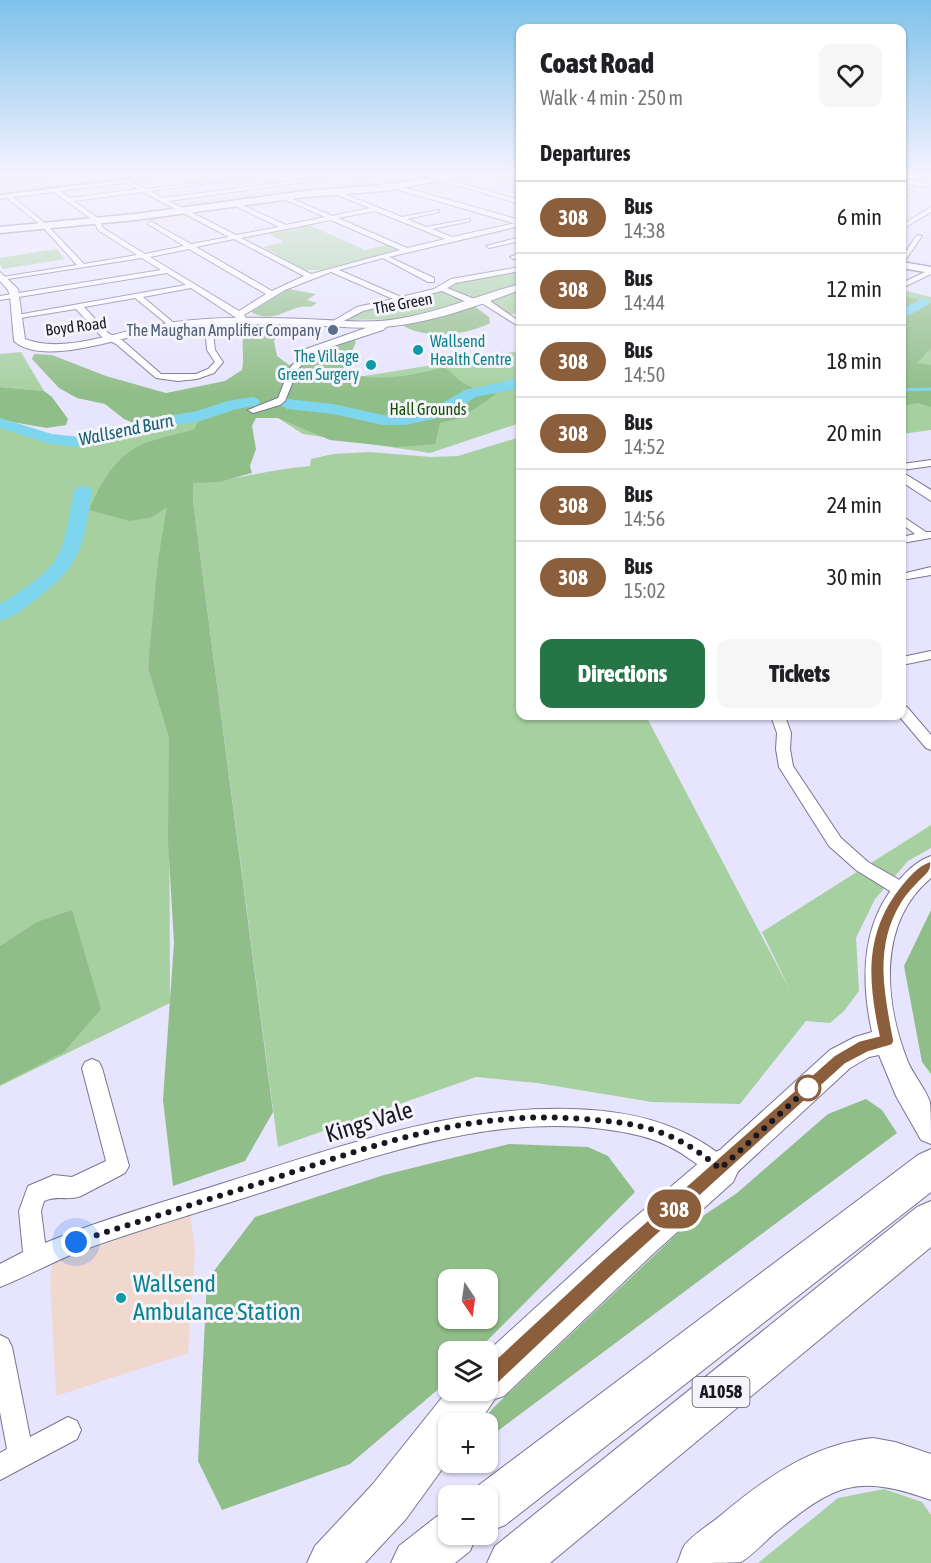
<!DOCTYPE html>
<html lang="en">
<head>
<meta charset="utf-8">
<style>
	body { margin:0; font-family:"Asap Condensed",sans-serif; background:#f6f6f6; color:#202124; height:100vh; display:flex; flex-direction:column; font-size:22px; white-space:nowrap }
	* { box-sizing:border-box; margin:0 }
	p { font-size:20px; color:#757577 }
	.icon { flex:none; width:33px; height:33px; fill:none; stroke:currentColor; stroke-width:2; stroke-linecap:round; stroke-linejoin:round }
	.map { position:relative; flex:1; overflow:hidden }
	.details { position:absolute; left:516px; top:24px; width:390px; height:696px; display:flex; flex-direction:column; background:#fff; border-radius:12px; box-shadow:0 2px 4px #0004 }
	.details>* { flex:none }
	.badge { padding:0 12px; border-radius:20px; font-size:21px; line-height:39px }
	.needle { width:39px; rotate:167deg }
	.tools { position:absolute; left:438px; top:1269px; display:grid; gap:12px }
	.tools a { display:grid; place-items:center; width:60px; height:60px; border-radius:12px; background:#fff; box-shadow:0 2px 4px #0004; font-size:30px }
	.you { position:absolute; width:30px; height:30px; margin:-15px; border:4px solid #fff; border-radius:50%; background:#1a73e8; box-shadow:0 0 0 9px #1a73e833 }
	.map>.badge { position:absolute; translate:-50% -50%; box-shadow:0 0 0 3px #fff }
	h2 { padding:0 24px; font-size:22px; line-height:54px }
	.round { display:grid; place-items:center; flex:none; width:63px; height:63px; border-radius:12px; background:#f6f6f6 }
	.head { display:flex; align-items:center; justify-content:space-between; height:102px; padding:0 24px }
	h1 { font-size:28px; font-weight:800; line-height:45px }
	.primary-button { display:flex; gap:12px; margin-top:auto; padding:12px 24px }
	.primary-button a { flex:1; height:69px; border-radius:12px; background:#267546; color:#fff; font-size:24px; font-weight:800; line-height:69px; text-align:center }
	.primary-button a+a { background:#f6f6f6; color:#202124 }
	ul { padding:0; list-style:none }
	li { display:flex; align-items:center; gap:18px; height:72px; padding:0 24px; border-top:2px solid #e0e0e0 }
	li div { flex:1 }
	li b { display:block; font-size:22px }
	li em { font-style:normal }
	li .badge { min-width:66px; font-weight:700; text-align:center }
	.map>svg:first-child { display:block }
</style>
</head>
<body>
<div class="map">
<svg width="931" height="1563" viewBox="0 0 931 1563">
	<rect width="100%" height="100%" fill="#e7e4fe"/>
	<polygon fill="#f1d7d1" points="409,175 499,175 409,190 399,187 283,199 295,204 251,209 236,203 191,210 193,217 152,224 142,215 177,210 167,204"/>
	<g fill="#f0d8ce">
		<polygon points="42,175 52,184 0,191 0,177"/>
		<polygon points="190,1215 195,1250 188,1353 56,1396 50,1278 53,1261"/>
	</g>
	<g fill="#a7d0a0">
		<polygon points="307,224 365,250 387,245 399,251 321,270 305,270 263,247 284,242 265,232"/>
		<polygon points="56,249 65,259 3,269 0,265 0,258"/>
		<polygon points="520,270 520,284 475,299 448,287 450,284"/>
		<polygon points="520,290 520,314 507,314 489,301"/>
		<polygon points="902,290 931,297 931,430 902,434"/>
		<polygon points="444,291 467,301 399,319 344,320 362,310"/>
		<polygon points="356,342 351,353 354,358 348,360 344,371 358,377 519,351 520,423 430,453 303,434 278,418"/>
		<polygon points="21,352 44,391 0,387 0,354"/>
		<polygon points="199,419 194,429 134,449 168,506 148,668 169,739 170,1003 0,1086 0,425 37,439 76,444"/>
		<path d="M520 437V716H646L790 990 762 932 931 825V848L908 861 875 899 856 938 859 991 844 1011 830 1023 806 1021 740 1104 652 1102 537 1083 476 1077 278 1147 193 501V483C232 481 271 469 310 466L311 459 333 454 370 452 431 457 458 456Z"/>
		<polygon points="884,1489 922,1502 931,1515 931,1563 758,1563 838,1498"/>
	</g>
	<g fill="#90be88" fill-rule="evenodd">
		<path d="M288 289 316 294 307 300 317 303 311 307C289 303 278 326 251 312Z"/>
		<polygon points="902,295 931,303 931,348 917,363 931,365 931,407 918,403 902,406"/>
		<path d="M474 306 489 317 490 323C468 335 424 340 402 325Z"/>
		<path d="M245 330H281L274 341 277 356 289 365 352 338 356 342 351 353 354 358 348 360 344 371C376 384 413 375 445 367 462 385 472 389 496 394L461 418 440 423 435 444 396 447 330 440 278 418H256L252 426 256 449 250 466 252 473 219 482 193 483V501L273 1112 245 1161 173 1186 163 1100 174 943 168 841 169 739 148 668 158 560 167 507 152 517 130 521 89 510C99 487 111 464 132 450 146 440 177 435 194 429L199 419 146 428 124 419 105 404 77 398 59 388 32 359 34 354 52 355 106 376 166 393 225 381 242 370C245 355 240 344 245 330Z"/>
		<polygon points="0,387 44,391 52,397 68,419 66,425 47,428 0,420"/>
		<polygon points="72,910 101,1009 64,1052 0,1085 0,946 37,922"/>
		<polygon points="931,910 931,1074 922,1062 904,966"/>
		<polygon points="866,1099 882,1110 897,1133 499,1430 488,1432 488,1424 480,1423 494,1407 679,1232 737,1193 828,1114"/>
		<path d="M509 1144 588 1147 608 1156 635 1192 477 1351 448 1352V1381L350 1464 222 1510 198 1461 207 1280 255 1217 384 1175ZM448 1280H488V1318H448Z"/>
	</g>
	<g fill="none" stroke-linecap="round" stroke-linejoin="round">
		<polyline stroke="#7ed6ee" stroke-width="3" points="902,390 931,389"/>
		<g fill="#7ed6ee" fill-rule="evenodd">
			<polygon points="923,298 928,299 930,302 928,305 902,319 902,309"/>
			<polygon points="520,378 520,388 476,397 443,417 405,425 383,425 333,414 287,409 279,404 287,399 333,404 383,415 405,415 432,409 465,390"/>
			<polygon points="252,397 258,399 260,402 258,405 237,409 200,421 146,430 124,438 80,447 50,444 0,428 0,418 52,434 80,437 114,430 143,420 197,411 228,401"/>
			<path d="M83 486 90 488 92 492C83 546 82 565 36 599 25 608 14 617 0 621V604C18 593 43 578 55 560 67 542 69 513 74 492L76 488Z"/>
		</g>
		<g stroke="#797592" stroke-width="2">
			<g id="street">
				<polygon points="35,175 41,175 50,186 46,186"/>
				<path d="M162 175H178L132 182 145 189 268 175 150 191 163 198 338 175H354L169 201 236 235 279 227 231 204 233 201 286 225 325 217 279 197 281 194 332 216 370 208 330 192 332 189 402 217 439 210V212L407 219 426 227 470 219V221L432 229 452 237 520 222V226L389 257 434 278V282H428L383 258 339 270 401 297 434 289 451 279 520 267V271L456 283 447 288 477 300V304H471L442 291 363 311 336 325 332 323 333 321 357 307 393 299 331 272 285 290 244 315 248 321 244 323 191 288 143 297 175 324 176 326 172 328 135 298 84 307 108 333 122 340 161 374H196L208 369 215 362 207 350 205 324 212 322 215 350 223 362 214 373 197 379 178 381 156 378 116 344 102 337 76 309 14 319V315H17L186 285 167 273 0 300V296L161 270 142 258 1 280 3 277 77 265 42 226 7 198 0 199V195ZM125 183 138 189 70 198 60 191ZM54 192 94 221 98 230 137 255 84 264 46 224 13 197ZM143 192 229 237 191 244 150 221 148 224 184 246 145 254 103 228 99 219 74 201ZM375 211 445 239 407 248 338 218ZM331 220 400 250 311 274 241 238ZM234 239 304 276 272 291 196 247ZM189 249 266 294 239 311 150 257Z"/>
				<polygon points="422,175 431,175 520,200 520,204"/>
				<polygon points="485,175 494,175 520,182 520,186"/>
				<polygon points="902,179 925,183 928,185 925,187 902,183"/>
				<polygon points="908,190 913,191 902,198 902,194"/>
				<polygon points="931,207 931,212 902,229 902,225"/>
				<polygon points="917,235 922,236 904,262 902,263 902,257"/>
				<polygon points="520,237 520,241 489,248 486,246"/>
				<polygon points="520,253 520,257 513,259 510,257"/>
				<polygon points="931,269 931,274 902,288 902,283"/>
				<polygon points="480,298 486,298 520,322 520,327 480,302"/>
				<polygon points="383,322 390,324 383,330 312,353 298,369 285,401 280,405 253,413 248,410 278,398 290,368 306,349"/>
				<polygon points="931,460 931,466 902,470 902,464"/>
				<polygon points="902,516 926,532 931,532 931,538 902,543 902,537 915,534 902,524"/>
				<polygon points="931,567 931,575 902,580 902,574"/>
				<polygon points="931,651 931,659 902,665 902,657"/>
				<polygon points="902,705 907,707 931,735 931,750 926,748 899,716 902,716"/>
				<polygon points="771,716 785,716 791,733 790,749 793,766 841,838 868,862 910,886 912,891 910,896 904,898 898,896 856,870 829,846 779,767 776,749 777,733"/>
				<path d="M92 1059 99 1062 102 1068 129 1166 125 1173 81 1196C68 1201 58 1195 44 1201L41 1211 45 1243C105 1218 168 1201 230 1181 342 1146 451 1106 571 1109 612 1110 652 1116 689 1135 704 1143 724 1154 731 1169L727 1176 720 1180C710 1175 703 1168 694 1162 678 1150 661 1141 641 1136 516 1105 386 1152 269 1190 207 1210 144 1228 83 1250 54 1261 28 1276 0 1287V1264L23 1252 19 1211 28 1186 54 1175 72 1177 106 1161 82 1068 85 1062Z"/>
				<polygon points="0,1335 8,1339 12,1347 30,1437 68,1417 77,1421 81,1430 77,1439 0,1480 0,1453 7,1449 0,1412"/>
			</g>
		</g>
		<g stroke="#797592" stroke-width="2">
			<g id="secondary">
				<polygon points="347,175 360,175 520,220 520,225"/>
				<path d="M0 272 18 289 25 339C62 354 117 332 155 325 205 316 256 317 306 319 336 320 367 324 397 319 440 312 479 295 520 284V290C479 305 437 321 393 326 364 330 335 326 307 325 257 323 206 323 156 331 123 337 42 367 14 341L10 296 8 290 0 281Z"/>
				<polygon points="902,472 931,490 931,501 902,482"/>
				<path d="M931 856V878C877 923 884 1002 908 1062 914 1076 925 1088 930 1102 931 1113 931 1132 931 1144L921 1140 896 1096 879 1055 869 1057 850 1068 730 1179 720 1184 710 1179 705 1169 710 1159 830 1050 855 1037 872 1032C861 982 861 927 895 885 905 873 916 861 931 856Z"/>
			</g>
		</g>
		<g stroke="#797592" stroke-width="3">
			<g id="primary">
				<polygon points="0,175 25,175 21,177 0,178"/>
				<polygon points="450,175 470,175 384,191 305,197 135,220 0,233 0,227 135,214 305,191 384,185"/>
				<polygon points="902,262 931,267 931,273 902,268"/>
			</g>
		</g>
		<g stroke="#797592" stroke-width="2">
			<g id="highway">
				<polygon points="931,1149 931,1192 505,1525 488,1532 488,1496 469,1496 471,1491 918,1155"/>
				<polygon points="720,1150 733,1156 739,1169 733,1182 654,1253 504,1396 495,1399 478,1424 448,1424 448,1461 406,1519 365,1563 307,1563 315,1546 372,1485 448,1390 488,1390 487,1352 626,1225 707,1156"/>
				<polygon points="931,1201 931,1247 550,1563 487,1563 495,1546 917,1207"/>
				<path d="M873 1438 895 1442 931 1454V1500C858 1474 836 1483 776 1532 765 1541 754 1554 741 1562 734 1563 689 1563 677 1563 680 1558 681 1551 684 1546 692 1535 709 1525 720 1516 765 1478 813 1444 873 1438Z"/>
				<polygon points="448,1512 448,1534 477,1534 470,1551 455,1563 391,1563 399,1546 436,1517"/>
			</g>
		</g>
		<use href="#street" fill="#fff" fill-rule="evenodd"/>
		<use href="#secondary" fill="#fff" fill-rule="evenodd"/>
		<use href="#primary" fill="#fff" fill-rule="evenodd"/>
		<use href="#highway" fill="#fff" fill-rule="evenodd"/>
		<polyline stroke="#7f7d8f" stroke-width="1.5" points="0,194 150,175"/>
	</g>
	<linearGradient id="sky" x2="0" y2="1"><stop stop-color="#7dc2ea"/><stop offset="0.44" stop-color="#f4f3ff"/><stop offset="1" stop-color="#f4f3ff" stop-opacity="0"/></linearGradient>
	<rect width="931" height="394" fill="url(#sky)"/>
	<path fill="#8b5e3c" stroke="#fff" stroke-width="1.5" d="M931 861V865C931 873 923 877 917 884 911 890 904 898 900 906 875 948 885 996 894 1041L892 1045 868 1052 845 1064 618 1270 494 1387 488 1389 481 1387 478 1380 481 1373 605 1258 835 1055 859 1041 879 1036C867 982 863 933 900 887 908 877 918 865 931 861Z"/>
	<g fill="none" stroke-linecap="round" stroke-linejoin="round">
		<path stroke="#181722" stroke-width="6" stroke-dasharray="0 10.8" d="M76 1242C136 1222 195 1204 254 1185 364 1149 465 1109 582 1119 641 1123 675 1130 720 1169L808 1088"/>
	</g>
	<circle fill="#5c6f8a" stroke="#f4f4fa" stroke-width="2" cx="333" cy="330" r="6"/>
	<g fill="#0f9aa8" stroke="#f4f4fa" stroke-width="2">
		<circle cx="418" cy="350" r="6"/>
		<circle cx="371" cy="365" r="6"/>
		<circle cx="121" cy="1298" r="6"/>
	</g>
	<circle fill="#fff" stroke="#8b5e3c" stroke-width="3" cx="808" cy="1088" r="12"/>
	<g text-anchor="middle" stroke-width="6" stroke-linejoin="round" paint-order="stroke">
		<g font-size="16" fill="#181722" stroke="#f4f4fa">
			<text transform="translate(403 303) rotate(-10)" y="6">The Green</text>
			<text transform="translate(76 326) rotate(-7)" y="6">Boyd Road</text>
		</g>
		<g font-size="16" fill="#4e5e75" stroke="#f4f4fa" text-anchor="end">
			<text x="321" y="336">The Maughan Amplifier Company</text>
		</g>
		<g font-size="16" fill="#0d838f" stroke="#f4f4fa" text-anchor="start">
			<text x="430" y="347">Wallsend<tspan x="430" dy="18">Health Centre</tspan></text>
			<text x="359" y="362" text-anchor="end">The Village<tspan x="359" dy="18">Green Surgery</tspan></text>
		</g>
		<g font-size="16" fill="#104f03" stroke="#f4f4fa">
			<text x="428" y="415">Hall Grounds</text>
		</g>
		<g font-size="18" font-style="italic" fill="#186071" stroke="#f4f4fa">
			<text transform="translate(126 430) rotate(-12)" y="6">Wallsend Burn</text>
		</g>
		<rect fill="#f4f4fa" stroke="#5a5963" stroke-width="1.5" x="692.5" y="1377" width="57" height="30" rx="4.5"/>
		<g font-size="18" font-weight="bold" fill="#181722">
			<text x="721" y="1398">A1058</text>
		</g>
		<g font-size="24" fill="#181722" stroke="#f4f4fa">
			<text transform="translate(369 1122) rotate(-17)" y="8">Kings Vale</text>
		</g>
		<g font-size="24" fill="#0d838f" stroke="#f4f4fa" text-anchor="start">
			<text x="133" y="1292">Wallsend<tspan x="133" dy="28">Ambulance Station</tspan></text>
		</g>
	</g>
</svg>
<div class="tools">
<a><svg class="needle" viewBox="-14 -14 28 28"><path d="M0-13l5 13h-10z" fill="#e53935"/><path d="M0 13l5-13h-10z" fill="#757577"/></svg></a>
<a><svg class="icon" aria-label="layers" viewBox="0 0 24 24"><path d="M12 4l9 5-9 5-9-5zM3 14l9 5 9-5"/></svg></a>
<a>+</a>
<a>−</a>
</div>
<div class="you" style="left:76px;top:1242px"></div>
<b class="badge" style="left:674px;top:1209px;background:#8b5e3c;color:#fff">308</b>
<section class="details">
<div class="head"><div><h1>Coast Road</h1><p>Walk · 4 min · 250 m</p></div><a class="round"><svg class="icon" aria-label="heart" viewBox="0 0 24 24"><path d="M12 20l-8-8c-3-5 5-10 8-4 3-6 11-1 8 4z"/></svg></a></div>
<h2>Departures</h2>
<ul>
<li><span class="badge" style="background:#8b5e3c;color:#fff">308</span><div><b>Bus</b><p>14:38</p></div><em>6 min</em></li>
<li><span class="badge" style="background:#8b5e3c;color:#fff">308</span><div><b>Bus</b><p>14:44</p></div><em>12 min</em></li>
<li><span class="badge" style="background:#8b5e3c;color:#fff">308</span><div><b>Bus</b><p>14:50</p></div><em>18 min</em></li>
<li><span class="badge" style="background:#8b5e3c;color:#fff">308</span><div><b>Bus</b><p>14:52</p></div><em>20 min</em></li>
<li><span class="badge" style="background:#8b5e3c;color:#fff">308</span><div><b>Bus</b><p>14:56</p></div><em>24 min</em></li>
<li><span class="badge" style="background:#8b5e3c;color:#fff">308</span><div><b>Bus</b><p>15:02</p></div><em>30 min</em></li>
</ul>
<div class="primary-button"><a>Directions</a><a>Tickets</a></div>
</section>
</div>
</body>
</html>
